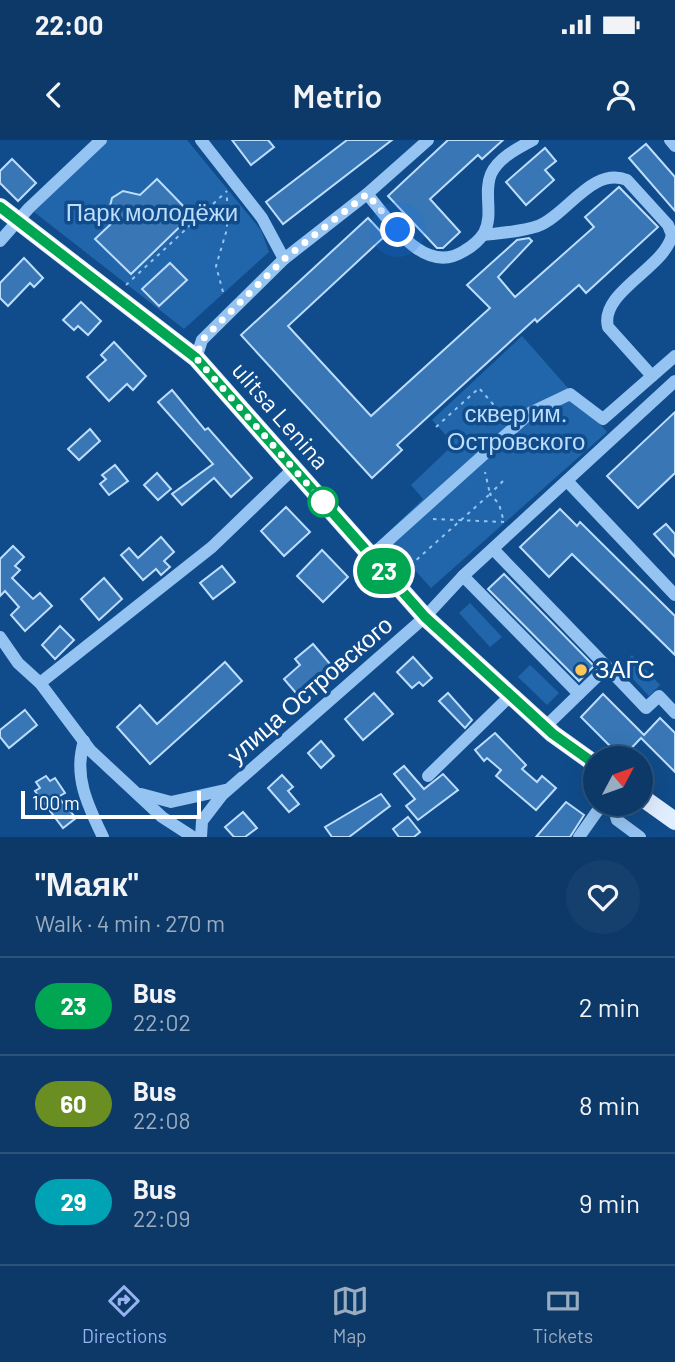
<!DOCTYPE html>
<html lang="en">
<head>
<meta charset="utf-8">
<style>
	body { margin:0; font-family:Barlow,sans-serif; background:#15406e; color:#f1f3f6; height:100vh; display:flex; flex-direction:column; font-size:26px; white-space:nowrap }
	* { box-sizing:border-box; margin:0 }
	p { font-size:23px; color:#9aacc0 }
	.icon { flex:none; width:38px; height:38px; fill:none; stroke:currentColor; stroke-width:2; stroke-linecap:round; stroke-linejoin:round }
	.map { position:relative; height:697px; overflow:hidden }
	.side { display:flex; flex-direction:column; background:#0c3968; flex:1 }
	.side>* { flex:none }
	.badge { padding:0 14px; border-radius:23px; font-size:24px; line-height:46px }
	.needle { width:46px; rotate:49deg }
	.tools { position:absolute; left:583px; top:606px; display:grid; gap:14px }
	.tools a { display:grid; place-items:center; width:70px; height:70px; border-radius:50%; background:#0c3968; box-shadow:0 7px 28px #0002,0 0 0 2px #2c537c; font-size:35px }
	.scale { position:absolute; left:21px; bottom:18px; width:180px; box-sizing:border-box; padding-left:7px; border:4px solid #fff; border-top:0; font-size:19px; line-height:24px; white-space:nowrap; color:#fff; -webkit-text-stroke:5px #104c8b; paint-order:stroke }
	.you { position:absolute; width:35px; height:35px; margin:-18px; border:5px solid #fff; border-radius:50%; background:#1a73e8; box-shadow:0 0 0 10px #1a73e833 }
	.map>.badge { position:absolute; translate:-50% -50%; box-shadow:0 0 0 4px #fff }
	.round { display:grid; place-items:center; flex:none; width:74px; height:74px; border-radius:37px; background:#15406e }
	.summary { display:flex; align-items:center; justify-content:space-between; height:119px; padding:0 35px }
	h1 { font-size:33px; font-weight:600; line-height:52px }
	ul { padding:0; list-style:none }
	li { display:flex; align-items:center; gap:21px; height:98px; padding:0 35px; border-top:2px solid #2c537c }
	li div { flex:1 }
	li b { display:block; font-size:26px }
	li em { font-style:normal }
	li .badge { min-width:77px; font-weight:700; text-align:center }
	.status { display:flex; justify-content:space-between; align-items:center; height:49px; padding:0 35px; background:#0c3968; direction:ltr }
	.status svg { height:19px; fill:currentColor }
	header { display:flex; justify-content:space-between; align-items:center; height:91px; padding:0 35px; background:#0c3968; font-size:32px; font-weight:600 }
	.tab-bar { display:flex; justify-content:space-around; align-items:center; height:98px; border-top:2px solid #2c537c; background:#0c3968; font-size:19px; color:#9aacc0 }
	.tab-bar a { display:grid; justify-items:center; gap:4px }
	.tab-bar .selected { color:#95b2f1 }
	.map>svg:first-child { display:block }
</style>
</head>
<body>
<div class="status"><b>22:00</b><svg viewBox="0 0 49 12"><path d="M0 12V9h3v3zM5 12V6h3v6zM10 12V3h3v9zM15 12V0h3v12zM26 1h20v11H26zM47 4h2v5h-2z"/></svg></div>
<header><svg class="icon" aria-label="back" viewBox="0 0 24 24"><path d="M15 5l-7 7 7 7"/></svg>Metrio<svg class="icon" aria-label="person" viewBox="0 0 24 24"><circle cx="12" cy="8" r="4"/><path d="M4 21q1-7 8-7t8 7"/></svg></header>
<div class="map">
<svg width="675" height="697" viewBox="0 0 675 697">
	<rect width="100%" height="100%" fill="#104c8b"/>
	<g fill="#2166ab">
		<polygon points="104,0 187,0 261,90 269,112 184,189 29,68"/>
		<polygon points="522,196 607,292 431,448 384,396 423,359 411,345 454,304 432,280"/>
		<polygon points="470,463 502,497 490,507 459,473"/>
		<polygon points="632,515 660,545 649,556 621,526"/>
		<polygon points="530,525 559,553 547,565 518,537"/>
	</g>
	<g fill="#3876b5" stroke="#bdddfd" stroke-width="2">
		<polygon points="232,0 268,0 274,7 251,25"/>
		<polygon points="347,0 392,0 283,84 266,62"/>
		<polygon points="448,0 503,0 482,19 478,15 430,59 460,92 443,108 437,108 388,56"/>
		<polygon points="646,4 675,37 675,71 629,18"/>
		<polygon points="545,8 556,21 545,30 554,40 526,65 506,42"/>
		<polygon points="12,19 36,43 18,61 0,43 0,31"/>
		<polygon points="157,39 192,75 131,134 95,99 112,83 109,70 112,58 123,51 140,55"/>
		<polygon points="619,47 658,87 586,153 579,145 537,182 535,179 397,305 402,310 372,338 241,195 368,78 385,96 288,186 371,276 490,168 467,145 517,100 529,98 532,101 498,137 515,157 594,87 585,77"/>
		<polygon points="24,118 43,138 34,147 30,143 8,166 0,158 0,143"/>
		<polygon points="170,123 187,140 159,166 142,149"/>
		<polygon points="81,162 101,181 88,195 78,186 74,190 63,180"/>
		<polygon points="114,202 146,236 133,250 127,244 109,261 87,237 106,220 101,215"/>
		<polygon points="172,250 205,290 208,288 252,338 231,357 214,338 182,365 172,354 213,324 158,262"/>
		<polygon points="675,272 675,333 638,368 607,336"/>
		<polygon points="90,289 100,301 79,320 68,309"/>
		<polygon points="115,325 128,341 109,355 100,344 106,339 102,335"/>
		<polygon points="157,333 171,349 158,360 144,345"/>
		<polygon points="286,367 310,392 284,416 261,391"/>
		<polygon points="560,369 577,386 580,382 675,476 675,515 572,414 549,437 520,407"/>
		<polygon points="666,384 675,394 675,417 654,394"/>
		<polygon points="161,397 174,412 164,421 170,427 161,435 156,429 143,440 121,415 129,408 138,418"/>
		<polygon points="13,406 24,417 15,426 20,430 12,438 33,459 40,453 52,466 25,491 11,475 19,467 5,451 0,456 0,419"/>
		<polygon points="322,410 348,437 323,462 297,436"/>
		<polygon points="222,426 235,442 213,459 200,443"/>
		<polygon points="504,434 594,526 579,541 488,449"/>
		<polygon points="104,438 122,459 99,480 81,459"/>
		<polygon points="60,486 74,500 55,519 42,505"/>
		<polygon points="313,504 336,531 302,560 284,539 300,525 295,519"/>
		<polygon points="413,517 432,538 423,546 419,542 412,548 397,532"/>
		<polygon points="225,522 242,541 150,624 117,587 140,565 157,584"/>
		<polygon points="374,553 393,574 363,600 345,579"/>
		<polygon points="448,553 472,580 465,588 439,561"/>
		<polygon points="603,554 644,595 660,578 675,593 675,632 641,598 622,618 581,577"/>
		<polygon points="25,570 37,585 9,608 0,597 0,590"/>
		<polygon points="495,593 526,625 522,629 537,642 542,636 556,648 536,670 496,636 501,630 487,618 484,621 475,610"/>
		<polygon points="321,601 334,616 321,628 308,613"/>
		<polygon points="404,626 424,649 443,634 458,650 418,680 406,666 415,659 394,634"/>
		<polygon points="282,635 293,647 288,651 299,664 289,672 268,648"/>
		<polygon points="46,636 50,641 55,638 65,653 58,657 76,678 63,688 35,651 40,648 36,642"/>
		<polygon points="381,654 390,666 349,697 332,697 325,687"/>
		<polygon points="566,662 584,675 570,697 536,697"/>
		<polygon points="243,672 257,688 245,697 234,697 225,687"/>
		<polygon points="408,677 420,692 414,697 399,697 393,689"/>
	</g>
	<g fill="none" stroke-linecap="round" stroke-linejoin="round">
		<g stroke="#96c4f2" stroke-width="2" stroke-dasharray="3.5 5" stroke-linecap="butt">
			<polyline points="126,145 227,51"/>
			<polyline points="223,152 216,126 227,89 227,55"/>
			<polyline points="436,287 479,248 505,278"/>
			<polyline points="503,341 490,354 499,364 504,382"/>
			<polyline points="433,379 504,382"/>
			<polyline points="404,431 490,354 485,332"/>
		</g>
		<g stroke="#96c4f2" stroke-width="12">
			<polyline points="201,0 262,78 284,119"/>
			<polyline points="670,0 675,6"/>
			<path d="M367 54C390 80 423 137 464 111 471 107 479 101 484 93 494 74 483 53 491 34 498 18 518 8 533 0"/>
			<path d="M483 95C501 93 520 92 538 86 567 75 592 26 627 40L668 85 672 95C665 128 599 152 608 187L652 236"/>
			<polyline points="0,101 29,68 101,0"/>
			<polyline points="196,218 202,200 284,119 367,54 428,0"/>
			<polyline points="568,342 675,455"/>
			<polyline points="493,409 607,527"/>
			<polyline points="371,416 530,273 570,254 603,279 675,216"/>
			<polyline points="463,436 579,554 607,527 646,568 659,556 675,573"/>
			<polyline points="0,497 18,523 40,543 91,611 162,677 193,697"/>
			<polyline points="40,543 212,407 293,329"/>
			<polyline points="545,587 579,554"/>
			<path d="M84 601C73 636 88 666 103 697"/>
			<polyline points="428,636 510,556"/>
			<polyline points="141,654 171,662 225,650"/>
			<polyline points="612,663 617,680 640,697"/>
			<polyline points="201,697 202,681 222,655 425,477 463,436 675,241"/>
			<polyline points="579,697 603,663"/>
		</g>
		<g stroke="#e1eeff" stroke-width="18">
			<polyline points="0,67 196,218 425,477 553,594 595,624"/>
			<polyline points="640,656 675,681"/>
		</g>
	</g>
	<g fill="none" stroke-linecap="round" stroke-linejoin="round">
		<g stroke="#fff" stroke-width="16">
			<polyline id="line" points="0,67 196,218 425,477 553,594 595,624"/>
		</g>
		<use href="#line" stroke="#00a651" stroke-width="10"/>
		<polyline stroke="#fff" stroke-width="7" stroke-dasharray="0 12.6" points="323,362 196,218 202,200 284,119 367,54 398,90"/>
	</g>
	<circle fill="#fff" stroke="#00a651" stroke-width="3.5" cx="323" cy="362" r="14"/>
	<circle fill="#ffc657" stroke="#104c8b" stroke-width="2.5" cx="581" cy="530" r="7"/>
	<g text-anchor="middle" stroke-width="7" stroke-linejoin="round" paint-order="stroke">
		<g font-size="24" fill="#bdddfd" stroke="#104c8b">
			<text x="152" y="81">Парк молодёжи</text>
			<text x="516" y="282">сквер им.<tspan x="516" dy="28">Островского</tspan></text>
		</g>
		<g font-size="24" fill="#fff" stroke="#104c8b">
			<text transform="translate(280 276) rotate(49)" y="8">ulitsa Lenina</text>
			<text transform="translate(310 550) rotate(-41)" y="8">улица Островского</text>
		</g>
		<g font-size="24" fill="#fff" stroke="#104c8b" text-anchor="start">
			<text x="595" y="538">ЗАГС</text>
		</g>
	</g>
</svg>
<div class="tools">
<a><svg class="needle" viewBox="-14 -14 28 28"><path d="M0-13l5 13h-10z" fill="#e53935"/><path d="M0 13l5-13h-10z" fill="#9aacc0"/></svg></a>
</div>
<div class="scale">100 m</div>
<div class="you" style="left:398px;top:90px"></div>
<b class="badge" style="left:384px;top:431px;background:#00a651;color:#fff">23</b>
</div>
<section class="side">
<div class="summary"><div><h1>&quot;Маяк&quot;</h1><p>Walk · 4 min · 270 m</p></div><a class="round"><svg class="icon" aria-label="heart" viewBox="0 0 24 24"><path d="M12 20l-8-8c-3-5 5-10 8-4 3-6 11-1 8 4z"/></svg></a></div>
<ul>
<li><span class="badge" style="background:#00a651;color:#fff">23</span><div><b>Bus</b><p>22:02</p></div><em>2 min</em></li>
<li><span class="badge" style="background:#6b8e23;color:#fff">60</span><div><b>Bus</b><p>22:08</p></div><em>8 min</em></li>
<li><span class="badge" style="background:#00a3b4;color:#fff">29</span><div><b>Bus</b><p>22:09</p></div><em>9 min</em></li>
</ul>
</section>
<nav class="tab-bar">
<a class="selected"><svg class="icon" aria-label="directions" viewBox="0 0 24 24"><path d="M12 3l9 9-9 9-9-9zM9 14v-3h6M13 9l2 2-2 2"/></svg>Directions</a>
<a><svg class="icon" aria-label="map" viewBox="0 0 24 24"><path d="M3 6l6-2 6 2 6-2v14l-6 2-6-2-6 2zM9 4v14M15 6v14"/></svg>Map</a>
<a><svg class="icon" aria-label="tickets" viewBox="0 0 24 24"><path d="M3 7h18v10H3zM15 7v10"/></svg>Tickets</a>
</nav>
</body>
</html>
